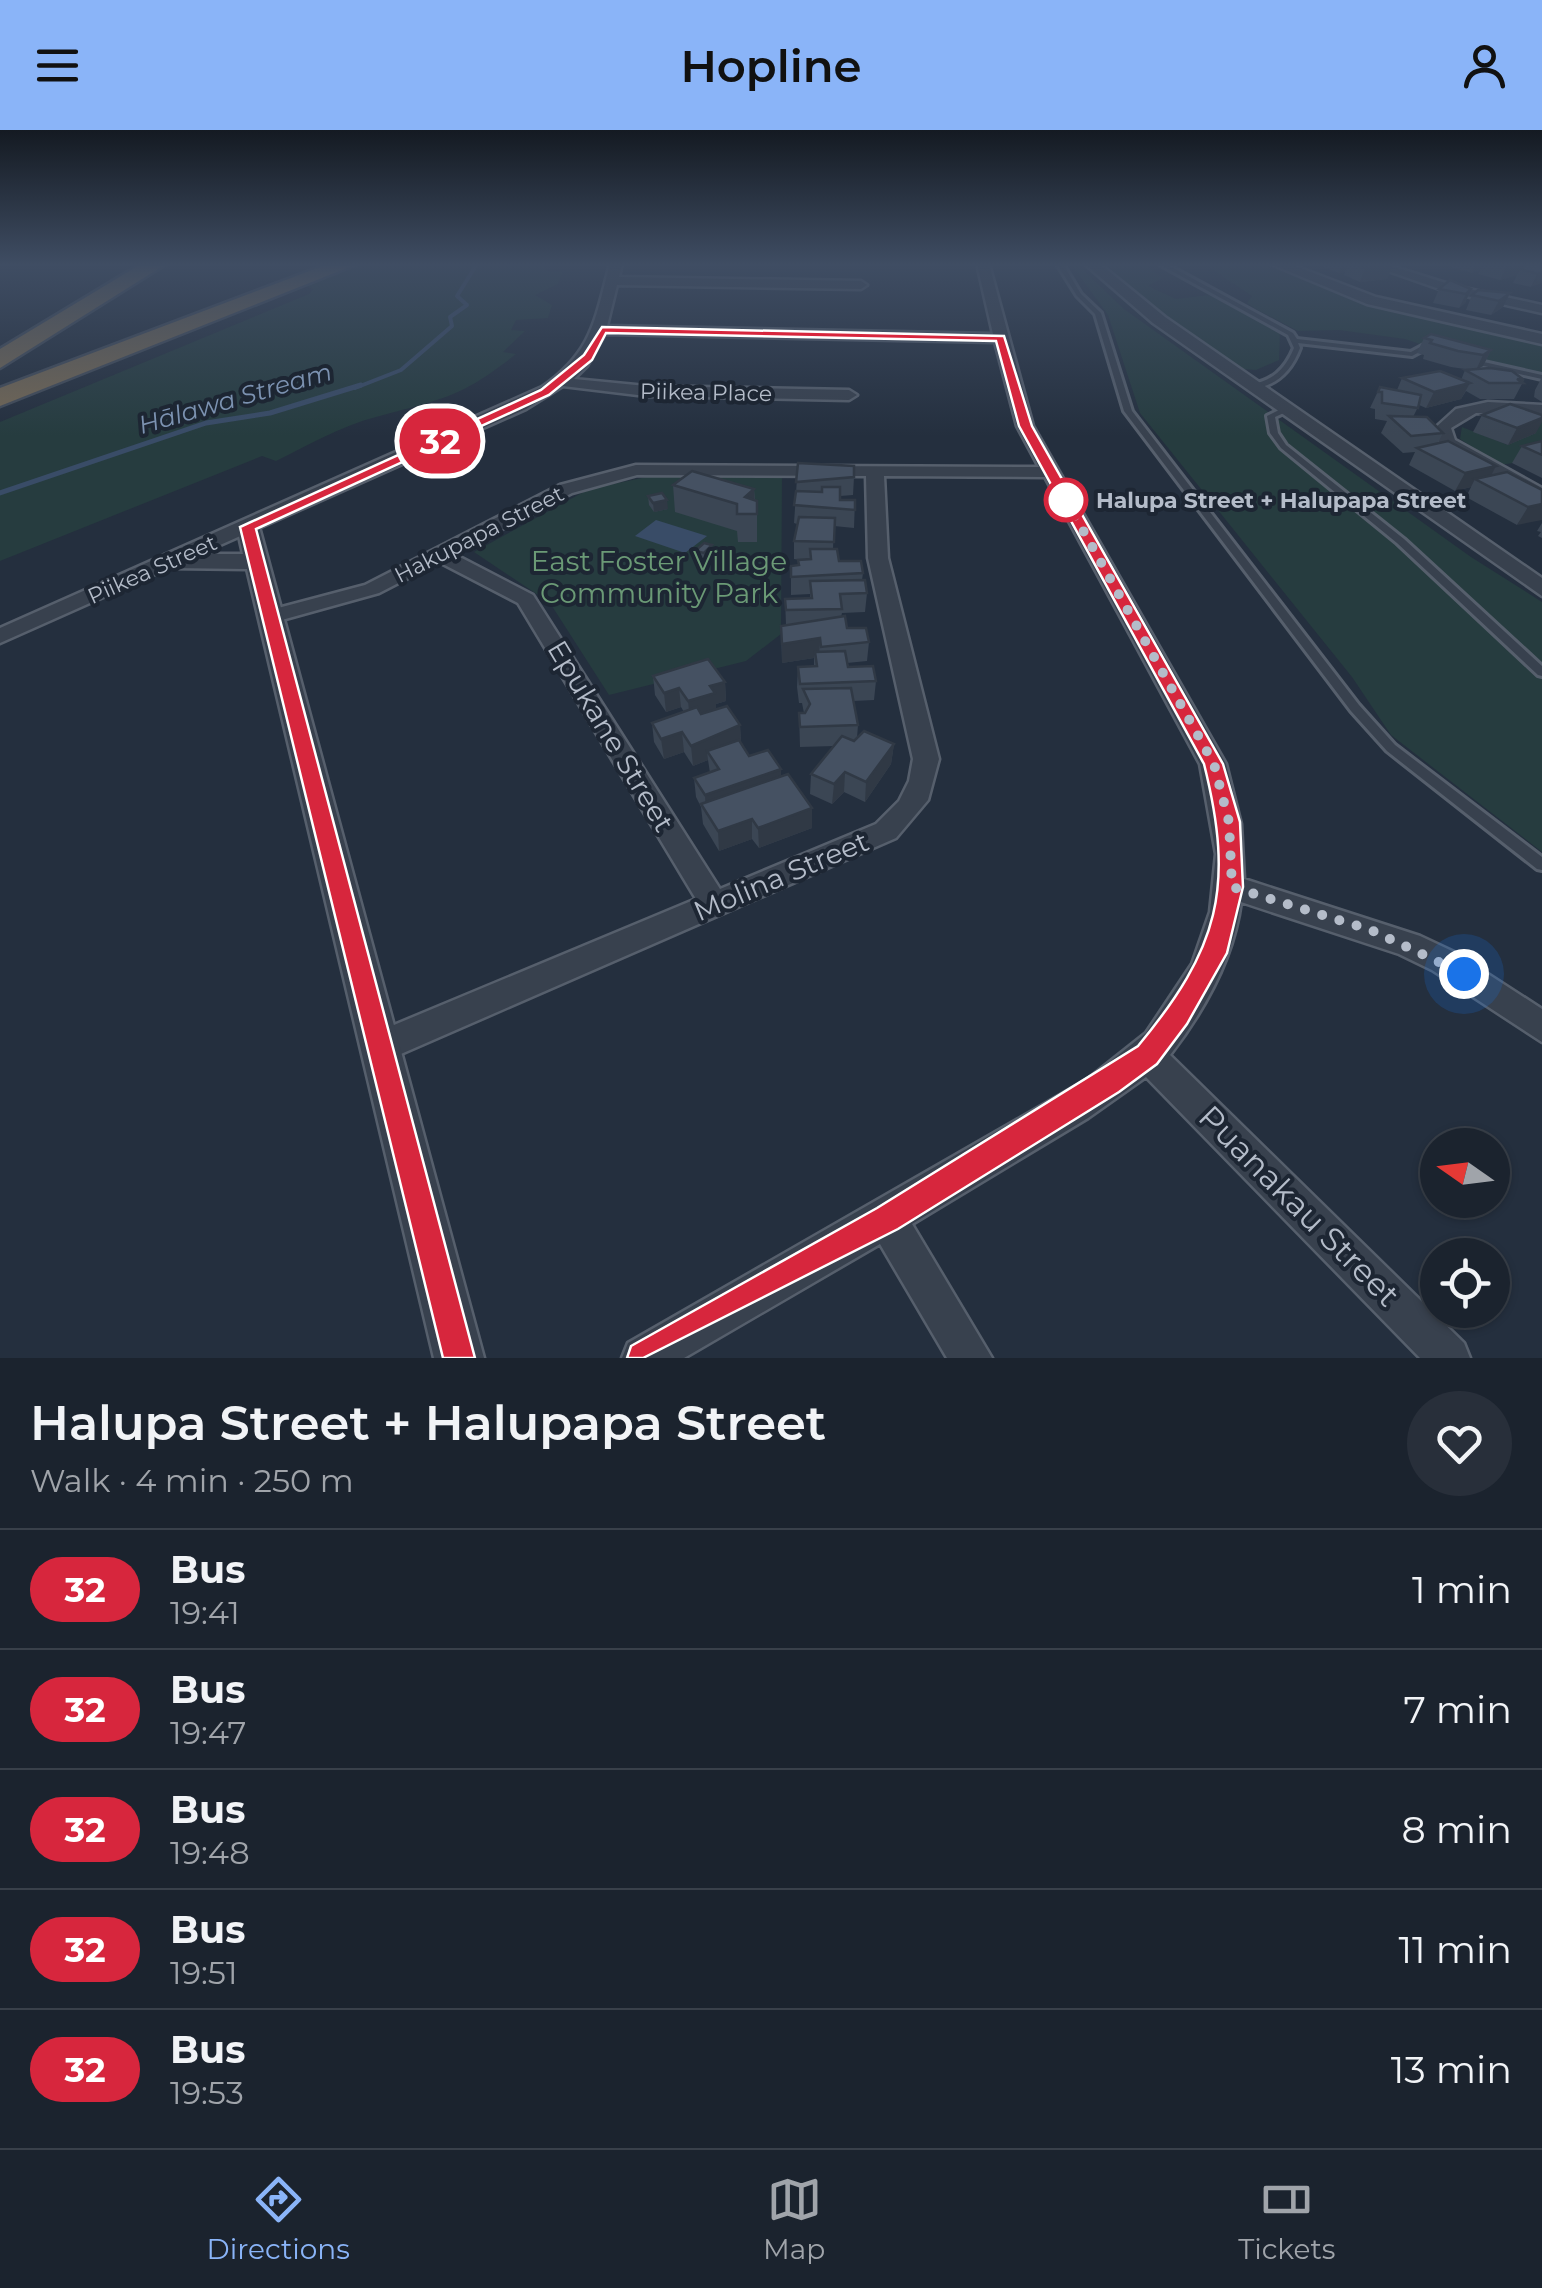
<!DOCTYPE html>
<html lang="en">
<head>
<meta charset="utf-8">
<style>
	body { margin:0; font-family:Montserrat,sans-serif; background:#282f3a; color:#f1f3f6; height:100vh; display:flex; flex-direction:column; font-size:38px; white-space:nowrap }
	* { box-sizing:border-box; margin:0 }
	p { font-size:32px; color:#a0a4aa }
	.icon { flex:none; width:55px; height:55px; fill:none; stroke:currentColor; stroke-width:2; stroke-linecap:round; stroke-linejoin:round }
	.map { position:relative; height:1228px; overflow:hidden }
	.drawer { display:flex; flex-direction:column; background:#1b232e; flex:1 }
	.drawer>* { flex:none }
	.badge { padding:0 20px; border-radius:32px; font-size:35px; line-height:65px }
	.needle { width:65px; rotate:284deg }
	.tools { position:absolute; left:1420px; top:998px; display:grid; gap:20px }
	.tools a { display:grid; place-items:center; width:90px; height:90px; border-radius:50%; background:#1b232e; box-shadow:0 2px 8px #0004,0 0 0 2px #39404a; font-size:50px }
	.you { position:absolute; width:50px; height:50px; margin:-25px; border:8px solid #fff; border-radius:50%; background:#1a73e8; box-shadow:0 0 0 15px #1a73e833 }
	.map>.badge { position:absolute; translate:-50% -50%; box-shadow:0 0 0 5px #fff }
	.round { display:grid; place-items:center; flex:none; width:105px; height:105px; border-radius:52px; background:#282f3a }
	.headline { display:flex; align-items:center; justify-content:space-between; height:170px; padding:0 30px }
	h1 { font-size:48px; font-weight:600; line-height:75px }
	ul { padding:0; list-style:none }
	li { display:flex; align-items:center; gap:30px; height:120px; padding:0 30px; border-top:2px solid #39404a }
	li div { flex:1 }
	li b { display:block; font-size:38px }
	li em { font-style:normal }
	li .badge { min-width:110px; font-weight:700; text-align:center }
	header { display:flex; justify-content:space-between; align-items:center; height:130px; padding:0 30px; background:#8ab4f8; color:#111; font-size:45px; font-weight:600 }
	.tab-bar { display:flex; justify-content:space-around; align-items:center; height:140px; border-top:2px solid #39404a; background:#1b232e; font-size:28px; color:#a0a4aa }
	.tab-bar a { display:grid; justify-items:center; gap:5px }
	.tab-bar .selected { color:#8ab4f8 }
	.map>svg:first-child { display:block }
</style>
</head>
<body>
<header><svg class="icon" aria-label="menu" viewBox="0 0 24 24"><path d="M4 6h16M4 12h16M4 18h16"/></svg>Hopline<svg class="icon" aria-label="person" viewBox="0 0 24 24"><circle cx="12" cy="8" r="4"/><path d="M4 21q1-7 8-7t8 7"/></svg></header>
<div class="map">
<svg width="1542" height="1228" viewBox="0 0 1542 1228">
	<rect width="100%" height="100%" fill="#242f3e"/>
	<g fill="#263c3f">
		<path d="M361 134H541L547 141 562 142 558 154 535 165 552 175 548 188 516 190 511 200 525 201 503 222 516 224C460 269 441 269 376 287 341 296 308 315 276 331L262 326 0 431V292L309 164 313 159 306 156Z"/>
		<polygon points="1071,134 1077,134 1124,179 1471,427 1542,472 1542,722 1391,605 1352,547 1140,283 1108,185"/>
		<polygon points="1103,134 1147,134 1162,148 1148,156 1176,169 1209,165 1280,201 1279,230 1256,240 1242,239 1122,154"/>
		<polygon points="1204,134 1267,134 1395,183 1542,213 1542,247 1488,237 1405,209 1339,200 1298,201 1254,178 1247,173 1252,166"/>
		<polygon points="1518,283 1542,285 1542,329 1499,335 1460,309 1462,297 1508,315"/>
		<polygon points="661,344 782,346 781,504 746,531 609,565 550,473 474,422 589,359"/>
	</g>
	<polygon fill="#394c67" points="656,390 707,406 685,423 635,406"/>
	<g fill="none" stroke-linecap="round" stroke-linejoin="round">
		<polyline stroke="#394c67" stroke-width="4" points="355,258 401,240 452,196 450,187 467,175 457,166 477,134"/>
		<polyline stroke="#394c67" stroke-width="5" points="0,363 206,293 270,283 361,255"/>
		<g stroke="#565f6c" stroke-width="6">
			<g id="service">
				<polygon points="1057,134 1063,134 1081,164 1101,183 1132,281 1359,575 1395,615 1542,727 1542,740 1537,739 1387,621 1351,581 1124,281 1095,184 1077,166"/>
				<path d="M1159 134H1166L1293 203 1297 209 1411 222 1424 215 1439 220 1435 222 1425 219 1412 226 1298 213 1300 218C1291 242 1276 257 1249 259V255C1272 251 1285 240 1294 218L1288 205Z"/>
				<polygon points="1466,228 1542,245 1542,249 1466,232"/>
				<polygon points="1285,277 1288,277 1288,281 1275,287 1278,303 1286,315 1404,409 1542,536 1542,546 1538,545 1397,413 1281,318 1270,303 1267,286"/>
			</g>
		</g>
		<g stroke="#565f6c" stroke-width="5">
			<g id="minor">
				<path d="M610 134H622L619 147 861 151 867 155 861 159 617 155 607 196 993 204 977 134H989L1033 296 1226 634 1241 694 1244 749 1420 806 1454 822 1542 879V912L1432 840 1399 824 1241 772C1234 827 1204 881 1170 925L1464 1213 1470 1228H1420L1146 947 1088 988 912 1094 992 1228H947L880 1114 684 1228H622L628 1213 1088 949 1146 903 1192 834 1210 782 1216 724 1200 634 1045 347 884 346 888 428 939 629 928 670 896 708 394 927 382 931 370 927 365 916 370 905 696 769 518 473 439 432 379 463 271 493 260 487 263 482 365 455 560 355 636 335 1039 337 1017 296 995 212 605 204 587 236 574 249 646 256 849 260 857 265 849 270 646 266 563 256 526 279 0 513V498L542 257C593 222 595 189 610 134ZM637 345 866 346 868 428 913 629 909 651 899 671 876 694 720 759 533 465 454 424 572 363Z"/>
				<polygon points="1368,134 1385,134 1455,156 1542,175 1542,183 1448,162"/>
				<polygon points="1488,272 1542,275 1542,285 1476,283 1451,298 1455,310 1542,358 1542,370 1452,324 1439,312 1435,298 1456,279"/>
			</g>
		</g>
		<g stroke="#565f6c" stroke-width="5">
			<g id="tertiary">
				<polygon points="1085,134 1100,134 1165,187 1542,448 1542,466 1153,193"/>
				<polygon points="1271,134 1290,134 1376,167 1542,204 1542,214 1367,174"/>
				<polygon points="248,390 259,397 484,1228 434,1228 247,439 170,438 158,431 170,424 243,424 237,397"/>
			</g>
		</g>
		<g stroke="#434c59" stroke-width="5">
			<g id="motorway">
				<polygon points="141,134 166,134 0,238 0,219"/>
				<polygon points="328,134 357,134 0,276 0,258"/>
			</g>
		</g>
		<use href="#service" fill="#38414e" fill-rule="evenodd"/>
		<use href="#minor" fill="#38414e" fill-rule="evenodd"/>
		<use href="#tertiary" fill="#38414e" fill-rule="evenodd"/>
		<use href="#motorway" fill="#746855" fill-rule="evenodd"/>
	</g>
	<g fill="#3b4654">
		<polygon points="1324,134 1391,134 1393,135 1387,149 1360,152 1344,145 1345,142 1339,143 1323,137"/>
		<polygon points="1451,134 1523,134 1521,138 1542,135 1531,157 1513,153 1517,145 1500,150 1478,144 1480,140 1472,143 1450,137"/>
		<polygon points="1439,159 1471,159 1465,173 1459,178 1433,173"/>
		<polygon points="1510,163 1503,177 1491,185 1466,180 1472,165"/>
		<polygon points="1424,208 1491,220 1483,236 1477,239 1524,250 1514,269 1480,269 1466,261 1461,269 1426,278 1419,275 1413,287 1443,303 1438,313 1496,336 1491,346 1542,360 1517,395 1466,367 1471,357 1455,361 1409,335 1415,322 1403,323 1381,303 1387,291 1375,289 1375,279 1370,278 1380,257 1397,260 1402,248 1461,250 1465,240 1472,240 1451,237 1423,229 1424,225 1417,223"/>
		<polygon points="1542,247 1542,272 1534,267 1535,260"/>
		<polygon points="1482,285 1536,303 1508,315 1473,302"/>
		<polygon points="1542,311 1542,348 1512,333 1522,316"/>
		<polygon points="798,333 854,347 853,365 840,366 840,370 855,370 854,398 834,396 833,419 839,431 863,443 862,450 867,463 865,482 842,483 841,487 847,498 869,512 867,531 847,533 848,537 876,551 874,570 853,571 858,595 857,608 894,614 891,634 865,672 844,662 832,674 810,664 811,644 834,616 800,617 799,583 804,583 802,573 799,573 797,557 798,537 814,537 814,528 782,533 781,496 786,495 785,469 810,468 810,464 791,465 791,436 798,435 801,430 794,429 794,411 797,394 794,393"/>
		<polygon points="673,355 754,359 755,370 757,371 757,412 738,412 737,401 675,382"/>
		<polygon points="648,366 668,379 654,382 649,375"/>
		<polygon points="1542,393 1542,408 1538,406 1541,402 1537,401"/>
		<polygon points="695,421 713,425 705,432 696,430"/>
		<polygon points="653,546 725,552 726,571 716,574 716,579 740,595 741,613 749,626 781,646 812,698 759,718 752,709 719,721 703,694 701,677 696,667 694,648 710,643 708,630 693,636 684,622 664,629 654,612 652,593 684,582 681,577 666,582 655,565"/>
	</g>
	<g fill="#303945">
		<polygon points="1343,134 1348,134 1345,142 1339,143"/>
		<polygon points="1476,134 1483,134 1480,140 1472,143"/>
		<polygon points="1515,134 1523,134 1517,145 1500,150 1507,136"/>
		<polygon points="1393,135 1387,149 1360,152 1365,138"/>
		<polygon points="1542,142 1542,153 1531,157 1538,144"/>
		<polygon points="1471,159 1465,173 1459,178 1466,164"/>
		<polygon points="1510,163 1503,177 1491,185 1499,171"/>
		<polygon points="1491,220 1483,236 1476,240 1483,225"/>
		<polygon points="1470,253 1461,269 1426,278 1434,262"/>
		<polygon points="1542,288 1542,292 1536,303 1508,315 1517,298"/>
		<polygon points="1496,336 1487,354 1475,349 1471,357 1455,361 1465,343"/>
		<polygon points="754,359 755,384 745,367"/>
		<polygon points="667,370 668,379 654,382 653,373"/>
		<polygon points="1542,374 1542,390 1517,395 1528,377"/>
		<polygon points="712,415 713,425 705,432 704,423"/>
		<polygon points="820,508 819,527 815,522 814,528 782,533 782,514"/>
		<polygon points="725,552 726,571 716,574 716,583 690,591 688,571 710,556"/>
		<polygon points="679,558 681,577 666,582 664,563"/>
		<polygon points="740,595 741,615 707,621 708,630 693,636 691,616"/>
		<polygon points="682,602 684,622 664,629 661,609"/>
		<polygon points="894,614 891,634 865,672 866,652"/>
		<polygon points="781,639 781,659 706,685 705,665"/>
		<polygon points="845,642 844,662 832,674 834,654"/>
		<polygon points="812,678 812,698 759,718 758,698"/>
		<polygon points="752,689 752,709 719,721 718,701"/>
	</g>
	<g fill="#455162" stroke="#303945" stroke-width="2.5">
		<polygon points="1355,134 1391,134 1393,135 1365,138"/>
		<polygon points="1526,134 1542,135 1542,142 1538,144 1520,139"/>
		<polygon points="1450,150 1471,159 1466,164 1439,159"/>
		<polygon points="1478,160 1510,163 1499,171 1472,165"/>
		<polygon points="1431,204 1491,220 1483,225 1458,221 1430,213 1432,210 1424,208"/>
		<polygon points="1490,238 1512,241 1524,250 1517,249 1523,253 1489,253 1465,240"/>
		<polygon points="1440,241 1470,253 1434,262 1402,248"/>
		<polygon points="1380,257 1421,265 1418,278 1382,273 1382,262 1378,262"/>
		<polygon points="1510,274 1542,285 1542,288 1517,298 1482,285"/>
		<polygon points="1389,286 1427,287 1443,303 1411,306"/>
		<polygon points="1448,311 1496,336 1465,343 1417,318"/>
		<polygon points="1542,311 1542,325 1522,316"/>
		<polygon points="798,333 854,336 854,347 796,352"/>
		<polygon points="692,341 754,359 745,367 757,371 757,384 737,384 737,374 673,355"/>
		<polygon points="1507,342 1542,360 1542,374 1528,377 1475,349"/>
		<polygon points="822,357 840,357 840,370 855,370 855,380 794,375 796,361 822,362"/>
		<polygon points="662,363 667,370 653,373 648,366"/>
		<polygon points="799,387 835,388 834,412 794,411"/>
		<polygon points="704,413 712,415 704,423 695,421"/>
		<polygon points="810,419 837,419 839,431 861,431 863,443 791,447 791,436 799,435 798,430 811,429"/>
		<polygon points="865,450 867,463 840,464 842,479 786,480 785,469 812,468 810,451"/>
		<polygon points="845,486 847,498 866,498 869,512 821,517 820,508 782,514 781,496"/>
		<polygon points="845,521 848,537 873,536 876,551 800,554 798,537 817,536 815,522"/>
		<polygon points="708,529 725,552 710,556 715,563 688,571 679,558 664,563 653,546"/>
		<polygon points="851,558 858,595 800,597 799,583 805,583 810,574 803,559"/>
		<polygon points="727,576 740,595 691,616 682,602 661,609 652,593 697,577 701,584"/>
		<polygon points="864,601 894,614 866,652 845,642 834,654 811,644 842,606 854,611"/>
		<polygon points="739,610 749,626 768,620 781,639 705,665 694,648 719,639 707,621"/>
		<polygon points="788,644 812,678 758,698 752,689 718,701 701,674"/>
	</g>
	<linearGradient id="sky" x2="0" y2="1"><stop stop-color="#141a22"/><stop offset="0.44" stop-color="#3f4d63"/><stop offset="1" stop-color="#3f4d63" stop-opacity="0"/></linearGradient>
	<rect width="1542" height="306" fill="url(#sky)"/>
	<path fill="#d7263d" stroke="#fff" stroke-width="2.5" d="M602 197 1004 206 1032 296 1223 634 1240 692 1243 757 1227 823 1187 894 1157 934 1119 962 898 1099 643 1228H627L631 1216 877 1078 1138 916C1219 818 1235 758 1204 634L1019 296 996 211 606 203 592 230 549 265 256 399 475 1228H443L240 397 541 260 584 225Z"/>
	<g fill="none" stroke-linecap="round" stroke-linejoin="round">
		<polyline stroke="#b4bcc9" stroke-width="10" stroke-dasharray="0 18" points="1066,370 1214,634 1229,692 1232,757 1371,800 1464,844"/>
	</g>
	<circle fill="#fff" stroke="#d7263d" stroke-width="5" cx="1066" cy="370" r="20"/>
	<g text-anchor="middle" stroke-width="8" stroke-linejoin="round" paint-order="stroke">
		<g font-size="22" fill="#b4bcc9" stroke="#1d2633">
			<text transform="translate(706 262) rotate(1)" y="8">Piikea Place</text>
			<text transform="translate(479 404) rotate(-27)" y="8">Hakupapa Street</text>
			<text transform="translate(152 439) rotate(-24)" y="8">Piikea Street</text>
		</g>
		<g font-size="22" font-weight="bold" fill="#b4bcc9" stroke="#1d2633" text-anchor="start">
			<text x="1096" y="378">Halupa Street + Halupapa Street</text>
		</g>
		<g font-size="25" font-style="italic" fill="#7c92b1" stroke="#1d2633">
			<text transform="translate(235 268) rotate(-16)" y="9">Hālawa Stream</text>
		</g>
		<g font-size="28" fill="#6b9a76" stroke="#1d2633">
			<text x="659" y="441">East Foster Village<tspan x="659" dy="32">Community Park</tspan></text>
		</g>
		<g font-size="28" fill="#b4bcc9" stroke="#1d2633">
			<text transform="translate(611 606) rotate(59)" y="10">Epukane Street</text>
			<text transform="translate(781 746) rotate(-23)" y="10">Molina Street</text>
		</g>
		<g font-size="32" fill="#b4bcc9" stroke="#1d2633">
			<text transform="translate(1299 1076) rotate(45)" y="11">Puanakau Street</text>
		</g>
	</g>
</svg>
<div class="tools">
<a><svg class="needle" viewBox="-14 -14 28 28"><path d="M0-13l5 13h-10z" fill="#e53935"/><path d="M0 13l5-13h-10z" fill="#a0a4aa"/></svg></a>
<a><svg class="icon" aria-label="locate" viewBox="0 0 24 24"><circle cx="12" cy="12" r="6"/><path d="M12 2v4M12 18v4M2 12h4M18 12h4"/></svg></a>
</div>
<div class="you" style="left:1464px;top:844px"></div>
<b class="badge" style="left:440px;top:311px;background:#d7263d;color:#fff">32</b>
</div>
<section class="drawer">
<div class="headline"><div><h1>Halupa Street + Halupapa Street</h1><p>Walk · 4 min · 250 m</p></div><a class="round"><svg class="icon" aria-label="heart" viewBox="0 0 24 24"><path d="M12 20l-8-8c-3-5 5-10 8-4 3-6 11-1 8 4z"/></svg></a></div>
<ul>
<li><span class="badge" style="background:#d7263d;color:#fff">32</span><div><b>Bus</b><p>19:41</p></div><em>1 min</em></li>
<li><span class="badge" style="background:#d7263d;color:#fff">32</span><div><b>Bus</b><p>19:47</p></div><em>7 min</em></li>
<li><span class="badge" style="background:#d7263d;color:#fff">32</span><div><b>Bus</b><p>19:48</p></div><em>8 min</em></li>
<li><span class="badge" style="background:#d7263d;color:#fff">32</span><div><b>Bus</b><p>19:51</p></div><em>11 min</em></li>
<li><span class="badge" style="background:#d7263d;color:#fff">32</span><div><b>Bus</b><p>19:53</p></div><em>13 min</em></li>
</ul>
</section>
<nav class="tab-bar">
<a class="selected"><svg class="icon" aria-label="directions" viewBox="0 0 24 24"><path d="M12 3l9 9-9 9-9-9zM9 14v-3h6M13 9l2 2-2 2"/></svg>Directions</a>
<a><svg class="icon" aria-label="map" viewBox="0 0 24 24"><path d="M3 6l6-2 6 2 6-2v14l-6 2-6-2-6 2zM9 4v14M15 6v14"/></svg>Map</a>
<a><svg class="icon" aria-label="tickets" viewBox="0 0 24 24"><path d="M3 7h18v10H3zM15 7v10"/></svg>Tickets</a>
</nav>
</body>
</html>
